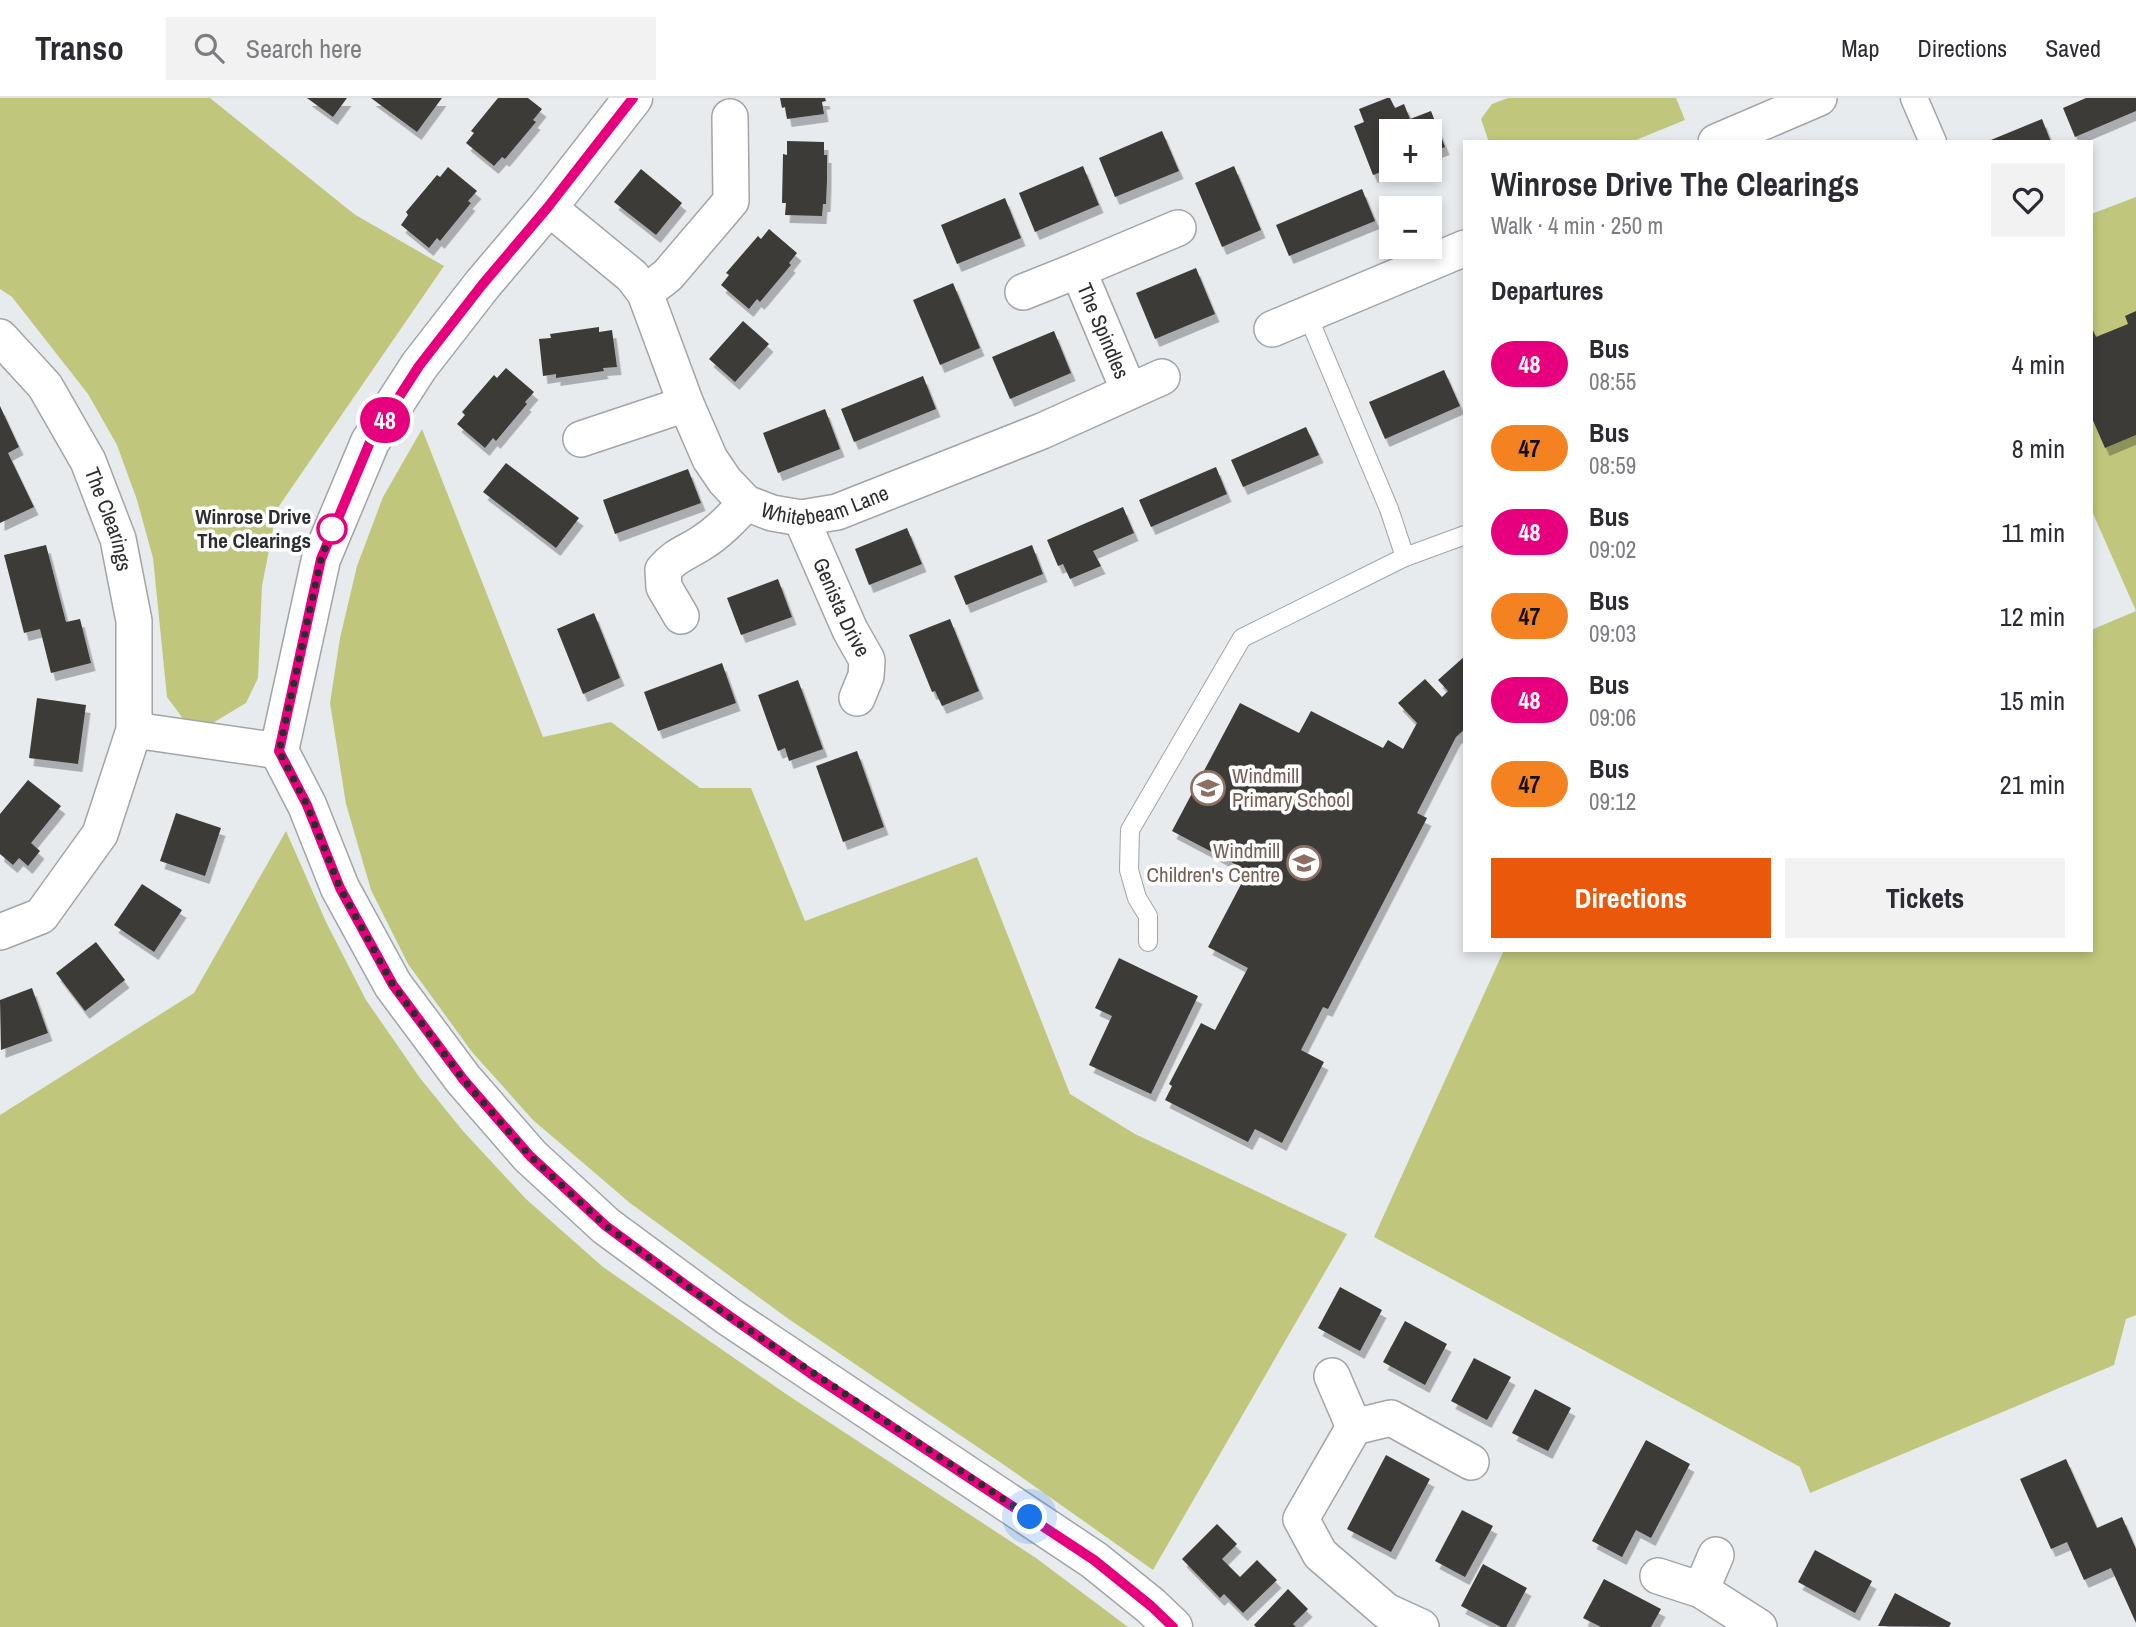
<!DOCTYPE html>
<html lang="en">
<head>
<meta charset="utf-8">
<style>
	body { margin:0; font-family:"Archivo Narrow",sans-serif; background:#f2f2f3; color:#2b2b33; height:100vh; display:flex; flex-direction:column; font-size:26px; white-space:nowrap }
	* { box-sizing:border-box; margin:0 }
	p { font-size:23px; color:#7c7c81 }
	.icon { flex:none; width:38px; height:38px; fill:none; stroke:currentColor; stroke-width:2; stroke-linecap:round; stroke-linejoin:round }
	.map { position:relative; flex:1; overflow:hidden }
	.side { position:absolute; left:1463px; top:42px; width:630px; height:812px; display:flex; flex-direction:column; background:#fff; border-radius:0px; box-shadow:0 4px 10px #0003 }
	.side>* { flex:none }
	.badge { padding:0 14px; border-radius:23px; font-size:24px; line-height:46px }
	.tools { position:absolute; left:1379px; top:21px; display:grid; gap:14px }
	.tools a { display:grid; place-items:center; width:63px; height:63px; border-radius:0px; background:#fff; box-shadow:0 4px 10px #0003; font-size:35px }
	.you { position:absolute; width:35px; height:35px; margin:-18px; border:5px solid #fff; border-radius:50%; background:#1a73e8; box-shadow:0 0 0 10px #1a73e833 }
	.map>.badge { position:absolute; translate:-50% -50%; box-shadow:0 0 0 4px #fff }
	h2 { padding:0 28px; font-size:26px; line-height:63px }
	.round { display:grid; place-items:center; flex:none; width:74px; height:74px; border-radius:0px; background:#f2f2f3 }
	.head { display:flex; align-items:center; justify-content:space-between; height:119px; padding:0 28px }
	h1 { font-size:33px; font-weight:700; line-height:52px }
	.action { display:flex; gap:14px; margin-top:auto; padding:14px 28px }
	.action a { flex:1; height:80px; border-radius:0px; background:#ea580c; color:#fff; font-size:28px; font-weight:700; line-height:80px; text-align:center }
	.action a+a { background:#f2f2f3; color:#2b2b33 }
	ul { padding:0; list-style:none }
	li { display:flex; align-items:center; gap:21px; height:84px; padding:0 28px }
	li div { flex:1 }
	li b { display:block; font-size:26px }
	li em { font-style:normal }
	li .badge { min-width:77px; font-weight:700; text-align:center }
	header { display:flex; align-items:center; gap:42px; box-sizing:border-box; height:98px; padding:0 35px; background:#fff; border-bottom:2px solid #e1e1e2 }
	header strong { font-size:33px }
	nav { display:flex; gap:38px; margin-inline-start:auto; font-size:24px }
	.search { width:490px; height:63px; background:#f2f2f3; display:flex; align-items:center; gap:18px; box-sizing:border-box; padding:0 24px; border-radius:0px; color:#7c7c81; font-size:26px }
	.map>svg:first-child { display:block }
</style>
</head>
<body>
<header>
<strong>Transo</strong>
<div class="search"><svg class="icon" aria-label="search" viewBox="0 0 24 24"><circle cx="10" cy="10" r="6"/><path d="M15 15l6 6"/></svg>Search here</div>
<nav><a>Map</a><a>Directions</a><a>Saved</a></nav>
</header>
<div class="map">
<svg width="2136" height="1529" viewBox="0 0 2136 1529">
	<defs>
		<filter id="shadow"><feDropShadow dx="4.5" dy="8" stdDeviation="0" flood-color="#0004"/></filter>
	</defs>
	<rect width="100%" height="100%" fill="#e8ebee"/>
	<g fill="#c0c77c">
		<polygon points="0,0 210,0 354,116 444,168 277,411 262,488 258,580 246,605 211,626 184,622 167,599 153,460 137,402 117,347 88,296 12,199 0,191"/>
		<polygon points="1508,0 1676,0 1685,22 1631,44 1489,44 1481,21 1492,6"/>
		<polygon points="2136,99 2136,1217 2126,1221 2114,1267 1810,1395 1800,1369 1374,1139 1504,852 2091,852 2091,532 2136,513 2091,411 2091,116"/>
		<polygon points="422,331 543,639 611,624 700,690 751,690 805,823 977,759 1070,996 1135,1036 1347,1136 1153,1472 1010,1371 790,1222 630,1105 533,1022 472,954 408,866 371,792 346,706 330,605 340,540 357,468 383,399"/>
		<polygon points="286,733 326,824 366,902 420,980 463,1033 526,1101 603,1169 786,1296 1036,1460 1128,1529 0,1529 0,1017 194,895"/>
	</g>
	<g fill="#3d3a39" filter="url(#shadow)">
		<polygon points="307,0 347,0 333,19"/>
		<polygon points="371,0 442,0 417,34"/>
		<polygon points="498,0 528,0 542,11 533,22 536,24 505,61 502,59 494,68 466,45 474,35 471,33"/>
		<polygon points="780,0 825,0 826,3 822,4 824,16 787,21 785,9 782,10"/>
		<polygon points="1387,0 1390,0 1395,10 1404,6 1410,21 1431,13 1445,49 1430,55 1430,33 1391,33 1391,70 1373,77 1354,28 1364,24 1359,11"/>
		<polygon points="2086,0 2136,0 2136,13 2075,39 2063,10"/>
		<polygon points="2042,21 2051,44 1986,44"/>
		<polygon points="1162,33 1179,73 1115,99 1099,60"/>
		<polygon points="787,43 824,44 824,57 827,57 827,82 826,106 823,106 822,118 785,117 786,105 782,105 783,56 787,57"/>
		<polygon points="1083,68 1099,107 1035,134 1019,95"/>
		<polygon points="1234,68 1261,132 1222,149 1195,85"/>
		<polygon points="448,69 477,93 468,103 471,105 440,143 437,140 429,150 401,127 408,117 406,114 437,77 440,79"/>
		<polygon points="641,71 682,105 656,137 614,104"/>
		<polygon points="1362,91 1375,123 1289,158 1276,127"/>
		<polygon points="1005,100 1021,140 957,166 941,127"/>
		<polygon points="769,131 797,155 789,165 791,167 760,204 757,201 749,211 721,187 729,177 726,175 758,138 761,141"/>
		<polygon points="1196,170 1215,216 1155,241 1136,195"/>
		<polygon points="953,185 980,250 940,267 913,202"/>
		<polygon points="2136,213 2136,337 2105,350 2091,318 2091,228 2096,239 2128,226 2125,218"/>
		<polygon points="743,223 769,246 735,284 709,261"/>
		<polygon points="599,229 599,234 612,232 617,269 603,270 604,273 556,280 556,276 543,278 539,241 551,240 550,236"/>
		<polygon points="1054,233 1071,275 1010,301 992,259"/>
		<polygon points="506,270 534,294 525,304 527,306 496,343 493,340 485,350 457,326 465,317 462,314 494,277 497,280"/>
		<polygon points="1444,272 1460,308 1385,341 1369,304"/>
		<polygon points="923,278 936,311 854,344 841,311"/>
		<polygon points="0,308 19,349 8,355 34,409 0,425"/>
		<polygon points="825,311 840,351 778,375 763,335"/>
		<polygon points="1306,329 1319,357 1243,389 1231,362"/>
		<polygon points="506,365 579,420 556,450 483,394"/>
		<polygon points="1216,369 1227,396 1151,429 1139,402"/>
		<polygon points="688,371 701,405 615,436 603,402"/>
		<polygon points="1123,409 1134,435 1093,453 1101,468 1070,481 1063,466 1058,468 1047,442"/>
		<polygon points="907,430 922,466 869,487 855,451"/>
		<polygon points="46,447 66,524 80,521 91,565 51,575 40,531 24,535 4,457"/>
		<polygon points="1032,447 1043,476 966,507 954,478"/>
		<polygon points="778,481 792,519 741,537 727,500"/>
		<polygon points="594,515 620,580 583,596 557,531"/>
		<polygon points="950,521 979,593 942,608 935,593 932,594 909,537"/>
		<polygon points="1465,558 1465,631 1456,639 1417,715 1427,720 1328,911 1323,909 1301,952 1324,964 1282,1045 1255,1031 1248,1044 1165,1002 1172,988 1169,986 1201,925 1215,932 1248,870 1208,849 1248,773 1172,733 1240,605 1299,635 1311,613 1383,650 1388,642 1403,651 1417,625 1398,605 1425,581 1442,599 1448,593 1438,582"/>
		<polygon points="722,565 736,605 658,633 644,594"/>
		<polygon points="798,582 823,651 789,663 785,650 778,653 758,597"/>
		<polygon points="37,600 86,607 78,666 29,660"/>
		<polygon points="857,653 884,729 843,744 816,668"/>
		<polygon points="28,682 61,708 31,745 40,753 28,768 19,760 13,767 0,756 0,716"/>
		<polygon points="176,715 221,730 205,778 160,763"/>
		<polygon points="142,786 182,812 154,854 114,827"/>
		<polygon points="96,844 125,882 85,913 56,875"/>
		<polygon points="1119,860 1198,898 1151,996 1089,967 1112,918 1095,910"/>
		<polygon points="32,890 48,935 1,952 0,902"/>
		<polygon points="1340,1189 1382,1212 1360,1253 1318,1230"/>
		<polygon points="1405,1223 1447,1246 1425,1287 1383,1264"/>
		<polygon points="1474,1260 1511,1279 1487,1322 1451,1303"/>
		<polygon points="1535,1291 1571,1310 1548,1353 1512,1335"/>
		<polygon points="1646,1342 1690,1366 1651,1440 1636,1432 1622,1459 1592,1443"/>
		<polygon points="1386,1357 1430,1381 1391,1454 1347,1431"/>
		<polygon points="2066,1361 2097,1430 2122,1419 2136,1451 2136,1525 2111,1470 2084,1482 2067,1444 2051,1451 2020,1381"/>
		<polygon points="1462,1412 1493,1428 1465,1479 1435,1463"/>
		<polygon points="1217,1426 1237,1446 1222,1461 1240,1479 1257,1462 1277,1482 1243,1515 1224,1496 1220,1500 1182,1461"/>
		<polygon points="1815,1452 1872,1483 1855,1515 1798,1484"/>
		<polygon points="1483,1466 1527,1490 1506,1529 1501,1529 1461,1508"/>
		<polygon points="1604,1481 1661,1511 1651,1529 1601,1529 1583,1520"/>
		<polygon points="1288,1491 1308,1511 1293,1526 1296,1529 1256,1529 1254,1527"/>
		<polygon points="1895,1495 1951,1525 1949,1529 1878,1528"/>
	</g>
	<g fill="none" stroke-linecap="round" stroke-linejoin="round">
		<g stroke="#a2a4a7" stroke-width="20">
			<g id="service">
				<polyline points="1405,459 1465,437"/>
				<polyline points="1148,844 1148,818 1137,800 1129,772 1130,732 1242,540 1405,459 1389,411 1307,216"/>
			</g>
		</g>
		<g stroke="#a2a4a7" stroke-width="29">
			<polyline id="pedestrian" points="1914,0 1933,44"/>
		</g>
		<g stroke="#a2a4a7" stroke-width="38">
			<g id="minor">
				<polyline points="1716,44 1819,0"/>
				<path id="s1" d="M548 109 632 178 645 195 686 306 710 361 725 383 746 405 772 415 801 420 837 414 1042 333 1162 279"/>
				<polyline points="1023,194 1078,172"/>
				<polyline points="645,195 668,177 731,103 730,19"/>
				<polyline points="1272,231 1465,150"/>
				<path id="s2" d="M0 239 45 288 88 363 118 441 134 523V632L100 736 41 818 0 834"/>
				<polyline points="1129,293 1078,172 1178,130"/>
				<polyline points="581,341 686,306"/>
				<path id="s3" d="M801 420 850 532 867 562 866 578 857 600"/>
				<path d="M681 518 664 489 663 472C676 457 684 456 700 446 718 435 732 420 746 405"/>
				<polyline points="134,632 279,653"/>
				<polyline points="1332,1278 1354,1329"/>
				<polyline points="1658,1478 1701,1492 1759,1529"/>
				<polyline points="1701,1492 1716,1457"/>
				<polyline points="1421,1529 1386,1513 1320,1456 1301,1421 1354,1329 1391,1320 1471,1364"/>
			</g>
		</g>
		<g stroke="#a2a4a7" stroke-width="41">
			<polyline id="tertiary" points="633,0 548,109 482,187 419,268 370,344 321,461 279,653 307,707 340,790 393,887 463,981 530,1058 606,1128 728,1218 1094,1462 1151,1508 1173,1529"/>
		</g>
		<use href="#service" stroke="#fff" stroke-width="18"/>
		<use href="#pedestrian" stroke="#fff" stroke-width="26"/>
		<use href="#minor" stroke="#fff" stroke-width="35"/>
		<use href="#tertiary" stroke="#fff" stroke-width="38"/>
	</g>
	<g fill="none" stroke-linecap="round" stroke-linejoin="round">
		<g stroke="#fff" stroke-width="16">
			<polyline id="line" points="633,0 548,109 482,187 419,268 370,344 321,461 279,653 307,707 340,790 393,887 463,981 530,1058 606,1128 687,1188 810,1275 1094,1462 1151,1508 1173,1529"/>
		</g>
		<use href="#line" stroke="#e6007e" stroke-width="10"/>
		<polyline stroke="#2c2d2e" stroke-width="7" stroke-dasharray="0 12.6" points="332,431 335,423 321,461 279,653 307,707 340,790 393,887 463,981 530,1058 606,1128 728,1218 1030,1419"/>
	</g>
	<defs>
		<g id="school-ring" transform="scale(1.75)"><circle r="9.5" fill="#fff" stroke="#8d6e63" stroke-width="1.5"/><path d="M0-5L7-2L0 1L-7-2ZM-4 1L0 2.5L4 1V4Q0 6-4 4Z" fill="#8d6e63"/></g>
	</defs>
	<g fill-rule="evenodd">
		<use href="#school-ring" x="1208" y="690"/>
		<use href="#school-ring" x="1304" y="765"/>
	</g>
	<circle fill="#fff" stroke="#e6007e" stroke-width="3.5" cx="332" cy="431" r="14"/>
	<g text-anchor="middle" stroke-width="7" stroke-linejoin="round" paint-order="stroke">
		<g font-size="21" fill="#2c2d2e" stroke="#fff">
			<text transform="translate(1103 233) rotate(67)" y="7">The Spindles</text>
			<text dy="7" stroke="none"><textPath href="#s1" startOffset="448">Whitebeam Lane</textPath></text>
			<text dy="7" stroke="none"><textPath href="#s2" startOffset="215">The Clearings</textPath></text>
			<text dy="7" stroke="none"><textPath href="#s3" startOffset="98">Genista Drive</textPath></text>
		</g>
		<g font-size="21" font-weight="bold" fill="#2c2d2e" stroke="#fff" text-anchor="end">
			<text x="311" y="426">Winrose Drive<tspan x="311" dy="24">The Clearings</tspan></text>
		</g>
		<g font-size="21" fill="#785e54" stroke="#fff" text-anchor="start">
			<text x="1232" y="685">Windmill<tspan x="1232" dy="24">Primary School</tspan></text>
			<text x="1280" y="760" text-anchor="end">Windmill<tspan x="1280" dy="24">Children's Centre</tspan></text>
		</g>
	</g>
</svg>
<div class="tools">
<a>+</a>
<a>−</a>
</div>
<div class="you" style="left:1030px;top:1419px"></div>
<b class="badge" style="left:385px;top:322px;background:#e6007e;color:#fff">48</b>
<section class="side">
<div class="head"><div><h1>Winrose Drive The Clearings</h1><p>Walk · 4 min · 250 m</p></div><a class="round"><svg class="icon" aria-label="heart" viewBox="0 0 24 24"><path d="M12 20l-8-8c-3-5 5-10 8-4 3-6 11-1 8 4z"/></svg></a></div>
<h2>Departures</h2>
<ul>
<li><span class="badge" style="background:#e6007e;color:#fff">48</span><div><b>Bus</b><p>08:55</p></div><em>4 min</em></li>
<li><span class="badge" style="background:#f58220;color:#111">47</span><div><b>Bus</b><p>08:59</p></div><em>8 min</em></li>
<li><span class="badge" style="background:#e6007e;color:#fff">48</span><div><b>Bus</b><p>09:02</p></div><em>11 min</em></li>
<li><span class="badge" style="background:#f58220;color:#111">47</span><div><b>Bus</b><p>09:03</p></div><em>12 min</em></li>
<li><span class="badge" style="background:#e6007e;color:#fff">48</span><div><b>Bus</b><p>09:06</p></div><em>15 min</em></li>
<li><span class="badge" style="background:#f58220;color:#111">47</span><div><b>Bus</b><p>09:12</p></div><em>21 min</em></li>
</ul>
<div class="action"><a>Directions</a><a>Tickets</a></div>
</section>
</div>
</body>
</html>
